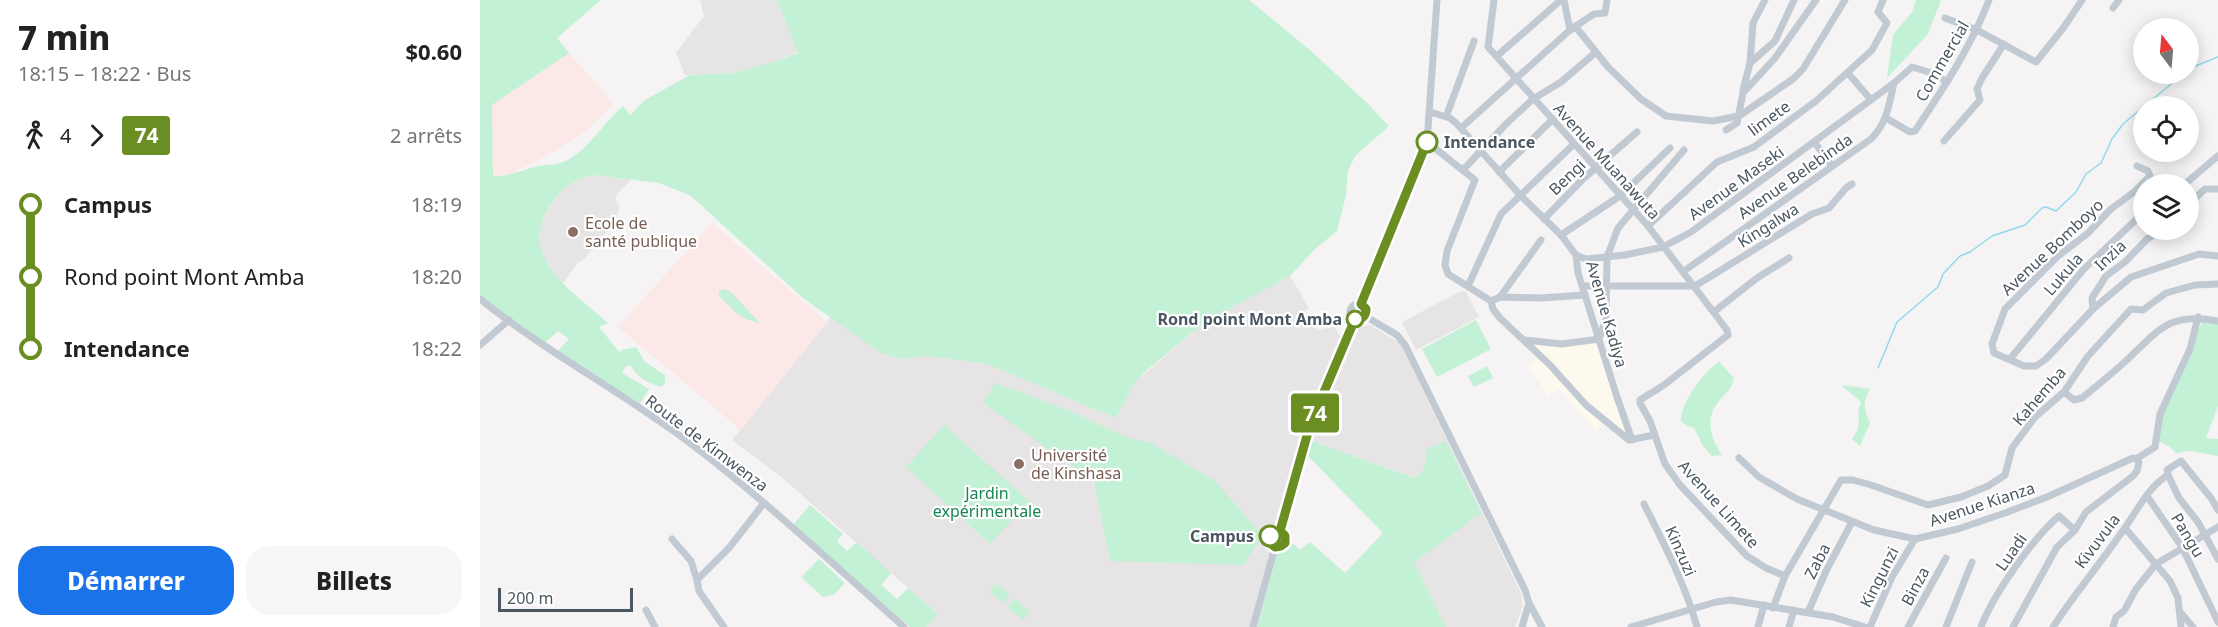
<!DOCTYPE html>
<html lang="fr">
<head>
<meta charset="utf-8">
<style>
	body { margin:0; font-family:"Noto Sans",sans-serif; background:#f6f6f6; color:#222; height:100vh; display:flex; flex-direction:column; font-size:22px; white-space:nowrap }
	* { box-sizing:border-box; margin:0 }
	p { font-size:20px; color:#767676 }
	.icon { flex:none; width:33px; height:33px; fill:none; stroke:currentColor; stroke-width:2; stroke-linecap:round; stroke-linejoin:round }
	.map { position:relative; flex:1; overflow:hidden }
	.sheet { display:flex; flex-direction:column; background:#fff; width:480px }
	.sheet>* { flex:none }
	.badge { padding:0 12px; border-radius:4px; font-size:21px; line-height:39px }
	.needle { width:39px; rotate:344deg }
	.buttons { position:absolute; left:1653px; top:18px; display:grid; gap:12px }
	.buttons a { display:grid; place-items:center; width:66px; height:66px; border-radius:50%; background:#fff; box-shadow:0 3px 15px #0003; font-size:30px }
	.scale { position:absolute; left:18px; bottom:15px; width:135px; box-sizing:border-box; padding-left:6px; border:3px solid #4a5661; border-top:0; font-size:16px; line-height:21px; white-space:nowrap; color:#4a5661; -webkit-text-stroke:4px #fff; paint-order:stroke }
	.map>.badge { position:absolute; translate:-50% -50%; box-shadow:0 0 0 3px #fff }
	.legs { display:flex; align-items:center; gap:9px; height:66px; padding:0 18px; font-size:20px }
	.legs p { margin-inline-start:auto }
	.overview { display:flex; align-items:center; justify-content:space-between; height:102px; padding:0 18px }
	h1 { font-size:33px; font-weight:800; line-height:45px }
	.primary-button { display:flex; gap:12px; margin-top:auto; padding:12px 18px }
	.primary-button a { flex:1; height:69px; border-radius:24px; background:#1a73e8; color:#fff; font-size:24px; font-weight:800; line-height:69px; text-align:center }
	.primary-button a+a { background:#f6f6f6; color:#222 }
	ul { padding:0 18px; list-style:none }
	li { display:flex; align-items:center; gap:21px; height:72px; font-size:22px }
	li i { display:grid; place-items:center; width:9px; height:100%; margin:0 8px; background:currentColor }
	li i::after { content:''; width:15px; height:15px; margin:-8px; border:4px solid; border-radius:50%; background:#fff }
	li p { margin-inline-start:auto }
	li:first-child i { background:linear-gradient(#0000 50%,currentColor 0) }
	li:last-child i { background:linear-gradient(currentColor 50%,#0000 0) }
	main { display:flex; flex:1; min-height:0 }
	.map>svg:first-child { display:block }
</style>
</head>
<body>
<main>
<section class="sheet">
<div class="overview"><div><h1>7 min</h1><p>18:15 – 18:22 · Bus</p></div><b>$0.60</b></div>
<div class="legs"><svg class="icon" aria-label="walk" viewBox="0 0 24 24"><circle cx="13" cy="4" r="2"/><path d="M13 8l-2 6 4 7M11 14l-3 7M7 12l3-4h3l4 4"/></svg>4<svg class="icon" aria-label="forward" viewBox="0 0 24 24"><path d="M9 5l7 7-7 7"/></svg><b class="badge" style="background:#6b8e23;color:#fff">74</b><p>2 arrêts</p></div>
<ul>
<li><i style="color:#6b8e23"></i><b>Campus</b><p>18:19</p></li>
<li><i style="color:#6b8e23"></i><span>Rond point Mont Amba</span><p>18:20</p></li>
<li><i style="color:#6b8e23"></i><b>Intendance</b><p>18:22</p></li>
</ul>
<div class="primary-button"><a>Démarrer</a><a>Billets</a></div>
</section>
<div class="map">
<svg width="1738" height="627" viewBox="0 0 1738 627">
	<rect width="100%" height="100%" fill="#f5f3f3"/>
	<polygon fill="#fdf9ef" points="1119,342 1148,428 1147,437 1128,420 1116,431 1079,389 1068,397 1049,366 1062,355 1051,344"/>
	<g fill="#e6e4e5">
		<polygon points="220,0 297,0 318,52 297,61 253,73 205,75 196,53 224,16"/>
		<polygon points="113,175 151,180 138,193 135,200 139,205 139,210 134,223 105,258 97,264 83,283 72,273 64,258 60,243 60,227 68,209 84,188 97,180"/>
		<polygon points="810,276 829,308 825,311 837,330 854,327 863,340 821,438 797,524 857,596 942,480 829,440 877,328 890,325 920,343 1041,593 1043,605 1035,627 446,627 458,614 300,476 252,440 351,317 401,353 409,356 420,359 447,356 507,364 636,418 655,382 725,322"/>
		<polygon points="981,291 986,292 999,317 936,350 922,322"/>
	</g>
	<g fill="#fce8e6">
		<polygon points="89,53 134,104 102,134 70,154 28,175 13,176 12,105"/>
		<polygon points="232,223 347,322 261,430 138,327"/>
	</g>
	<g fill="#c3f1d5">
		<path d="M0 0H121L77 38 89 53 12 105 13 176C27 177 40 171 54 167 64 164 76 166 86 161 110 148 122 124 143 106L150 115 165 100 210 75 253 73 297 61 318 53 297 0H769L831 51 885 101 909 126 875 156 868 171 866 195 857 231 835 249 810 276 725 322 666 371 655 382 636 418 507 364 447 356 420 359 401 353 324 299 211 196 179 183 113 175C94 179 81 189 70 206 36 258 94 292 128 323L119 327 140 353 141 350 156 347 165 362 185 375V383L181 387C168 383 156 377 151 365L145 367 142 373 169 389 158 407 77 352 89 339 78 331 65 343 0 296Z"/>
		<polygon points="1436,0 1461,0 1448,34 1407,78 1413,35 1432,12"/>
		<path d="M245 289 251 292 280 323C257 318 255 311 239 296V291Z"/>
		<polygon points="996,320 1011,349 957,377 942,349"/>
		<path d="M1723 321 1738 324V406L1726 438 1738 439V456L1710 451 1696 453 1690 447 1675 439C1680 405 1706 351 1723 321Z"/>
		<path d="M1239 362 1254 378C1249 394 1248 390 1239 401 1224 418 1231 439 1242 455L1232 456 1223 446 1214 428 1207 426 1201 421C1200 404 1224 371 1239 362Z"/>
		<polygon points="1007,366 1013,378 994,387 988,376"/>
		<polygon points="515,383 590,411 648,438 671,443 735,481 782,535 764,565 630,561 614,481 503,403"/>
		<path d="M1361 385 1390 389C1382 403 1384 409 1390 423L1380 446 1372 439C1385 422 1374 417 1381 402Z"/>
		<polygon points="464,425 549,501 510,544 426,467"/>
		<polygon points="829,440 935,478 944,469 947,449 966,441 1002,514 989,520 988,523 934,562 966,627 778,627 797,552 807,551 814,544 820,550 830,542 865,573 903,533 825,453"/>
		<polygon points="330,505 363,534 357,541 367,551 377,542 411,573 401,585 417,599 428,588 458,614 446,627 430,627 313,525"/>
		<polygon points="339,559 365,583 354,595 343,597 321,577"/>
		<polygon points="516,583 530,595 523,603 509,592"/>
		<polygon points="535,599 550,612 543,620 528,607"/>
	</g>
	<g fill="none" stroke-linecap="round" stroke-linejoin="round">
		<g stroke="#90daee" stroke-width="1.5">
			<polyline points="1708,69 1738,57"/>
			<polyline points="1398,368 1417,322 1458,287 1463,274 1480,256 1490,252 1512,236 1545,225 1562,208 1566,207 1576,211 1596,192 1606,174 1621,163 1632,139 1643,124 1703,74"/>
		</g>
		<g stroke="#c1cad2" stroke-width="7">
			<polyline points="1014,0 1008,47 1168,226 1247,330 1248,335 1184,385 1160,400 1160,403 1170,421 1185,464 1200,485 1267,556 1286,568 1305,576"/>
			<polyline points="1084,0 1090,30"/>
			<polyline points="1633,8 1639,0"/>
			<polyline points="1465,18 1497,30 1556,62 1584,27 1602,0"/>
			<polyline points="1095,26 1128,67 1161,99 1186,116 1233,121 1259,116 1313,79 1323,69 1365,0"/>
			<polyline points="1017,56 1081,0"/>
			<polyline points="1270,63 1295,41 1314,0"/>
			<polyline points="1368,73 1391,100"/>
			<polyline points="1263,90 1270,63 1273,23 1285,0"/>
			<polyline points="950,112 970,118 976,123 1041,196 1081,235 1096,255 1098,273 1137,397 1152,440"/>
			<polyline points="966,117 994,41"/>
			<path d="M1406 118 1430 132 1435 131C1463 89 1491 47 1509 0"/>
			<polyline points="981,128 1090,30 1114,14 1125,13 1127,0"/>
			<polyline points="1246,130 1257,123 1263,93 1295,58 1336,0"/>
			<polyline points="1464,141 1500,100 1497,89 1502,78 1524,44"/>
			<polyline points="947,142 995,180 967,251 965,265 968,274 1011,301"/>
			<polyline points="1335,143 1352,166"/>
			<polyline points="1657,166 1668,171 1670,176 1654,192 1631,209 1607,234 1578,256 1525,309 1512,344 1514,353 1544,366 1556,366 1566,359 1613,309 1651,277 1719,254 1738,256"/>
			<polyline points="983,170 1027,123 1053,99 1081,82 1115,53"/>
			<polyline points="1019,172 1073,119"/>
			<polyline points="1705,184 1738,156"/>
			<polyline points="1708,205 1725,189 1738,189"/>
			<polyline points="1064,219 1103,179 1157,132"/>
			<polyline points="1168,226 1237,162 1274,147 1336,101 1392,50 1407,23 1398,12 1403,0"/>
			<polyline points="1081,235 1140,196 1190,148"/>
			<polyline points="1096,255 1106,259 1145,255 1183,247 1211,232 1414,83 1432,67 1452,73 1467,82"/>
			<path d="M1204 271 1391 139C1407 123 1409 105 1414 83"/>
			<polyline points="988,286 1021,214 1094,144"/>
			<polyline points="1103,286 1215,286 1332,214 1349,208 1366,188 1372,184"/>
			<polyline points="1020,297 1061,240"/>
			<path d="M0 299C66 352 142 392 210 443 285 500 354 565 424 627"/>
			<polyline points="1011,301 1013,309 1020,318 1070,365 1106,405 1149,440 1174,435"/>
			<polyline points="1011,301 1020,297 1061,298 1105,295"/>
			<polyline points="881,304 947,142 957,0"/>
			<circle cx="878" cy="312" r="8"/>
			<polyline points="1613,309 1612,298 1626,276 1646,261 1667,239 1681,230"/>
			<polyline points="1235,311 1277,278 1309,258"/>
			<polyline points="885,316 917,335 925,345 1045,590 1049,603 1042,627"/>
			<polyline points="1044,340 1082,344 1119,339 1126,319 1127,257 1138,228 1204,150"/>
			<polyline points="0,345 29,320"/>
			<polyline points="1530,359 1603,270 1664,212"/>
			<path d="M1584 392 1594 400 1602 398C1618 385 1634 372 1649 358 1680 328 1691 312 1738 321"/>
			<polyline points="1259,458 1279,477 1317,499 1394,530 1435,539 1478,529 1525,513 1567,497 1653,458 1656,459 1675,447 1680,414 1710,349 1718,317"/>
			<polyline points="1688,475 1699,498 1718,522 1738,559"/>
			<polyline points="1688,475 1687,470 1701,461 1731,498 1738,510"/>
			<polyline points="1667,496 1702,547 1738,622"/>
			<path d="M1164 504C1184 544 1205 584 1217 627"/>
			<polyline points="1645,528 1690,581 1698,598 1701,627"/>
			<circle cx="797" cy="539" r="8"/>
			<polyline points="800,531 824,442 875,319"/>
			<polyline points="192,539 211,561 217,580"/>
			<polyline points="1049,603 1062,627"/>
			<polyline points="1293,608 1305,576 1361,480 1373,480 1391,485 1448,505 1481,497 1508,486 1525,475 1532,448 1555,417 1584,392 1608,356 1651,309 1663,310 1686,293 1715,285 1738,284"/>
			<polyline points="166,610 175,627"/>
			<polyline points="1328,612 1347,569 1372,522"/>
			<polyline points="1700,612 1713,627"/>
			<polyline points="244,627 219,591 217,580 249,548 284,503"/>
			<polyline points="773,627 795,547"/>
			<polyline points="1151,627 1236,602 1251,600 1353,617 1385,627"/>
			<polyline points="1278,627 1284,605"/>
			<polyline points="1309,627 1314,610"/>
			<polyline points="1390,627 1412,577 1435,539"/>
			<polyline points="1428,627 1466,558"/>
			<polyline points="1466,627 1492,562"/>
			<path d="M1501 627C1513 595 1553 538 1579 516L1595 530"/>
			<polyline points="1533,627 1577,547 1595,530 1606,512 1653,476 1657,471 1659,462 1656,459"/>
			<path d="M1573 627C1595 593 1621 563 1644 529 1657 511 1668 487 1688 475"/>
			<polyline points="1633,627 1636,617 1644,611 1656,589 1676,564 1738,527"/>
		</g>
	</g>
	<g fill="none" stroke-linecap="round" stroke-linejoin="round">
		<g stroke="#fff" stroke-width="14">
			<path id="line-1" d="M790 536V543L795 547 801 546 805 543V536L800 531 830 425 875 319C882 320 886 316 886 309L881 304 947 142"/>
		</g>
		<use href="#line-1" stroke="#6b8e23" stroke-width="9"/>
	</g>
	<g fill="#fff" stroke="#6b8e23" stroke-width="3">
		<circle cx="947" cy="142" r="10"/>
		<circle cx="875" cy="319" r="8"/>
		<circle cx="790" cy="536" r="10"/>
	</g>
	<g fill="#8d6e63" stroke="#fff" stroke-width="2">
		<circle cx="93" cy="232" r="6"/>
		<circle cx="539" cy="464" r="6"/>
	</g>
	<g text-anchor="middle" stroke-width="4.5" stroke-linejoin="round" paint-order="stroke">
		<g font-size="16" fill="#4a5661" stroke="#fff">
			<text transform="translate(1462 61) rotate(-60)" y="6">Commercial</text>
			<text transform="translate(1289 118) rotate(-36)" y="6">limete</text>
			<text transform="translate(1127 161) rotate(48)" y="6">Avenue Muanawuta</text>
			<text transform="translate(1315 176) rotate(-35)" y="6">Avenue Belebinda</text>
			<text transform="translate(1087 177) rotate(-44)" y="6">Bengi</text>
			<text transform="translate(1256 183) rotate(-36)" y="6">Avenue Maseki</text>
			<text transform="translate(1288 225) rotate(-32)" y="6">Kingalwa</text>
			<text transform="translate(1572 247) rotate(-43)" y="6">Avenue Bomboyo</text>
			<text transform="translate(1630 255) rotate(-43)" y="6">Inzia</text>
			<text transform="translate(1583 274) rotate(-49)" y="6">Lukula</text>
			<text transform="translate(1127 314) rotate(74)" y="6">Avenue Kadiya</text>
			<text transform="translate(1559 396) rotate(-49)" y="6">Kahemba</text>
			<text transform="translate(227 443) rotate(37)" y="6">Route de Kimwenza</text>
			<text transform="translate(1239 504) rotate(48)" y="6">Avenue Limete</text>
			<text transform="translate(1502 504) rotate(-18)" y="6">Avenue Kianza</text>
			<text transform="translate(1708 535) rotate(59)" y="6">Pangu</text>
			<text transform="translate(1617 541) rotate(-53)" y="6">Kivuvula</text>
			<text transform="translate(1201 551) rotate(66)" y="6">Kinzuzi</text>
			<text transform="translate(1531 552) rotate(-55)" y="6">Luadi</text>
			<text transform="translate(1337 561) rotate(-63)" y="6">Zaba</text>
			<text transform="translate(1399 577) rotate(-63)" y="6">Kingunzi</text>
			<text transform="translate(1435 586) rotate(-62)" y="6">Binza</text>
		</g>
		<g font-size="16" font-weight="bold" fill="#4a5661" stroke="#fff" text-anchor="end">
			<text x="964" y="148" text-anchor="start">Intendance</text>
			<text x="862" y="325">Rond point Mont Amba</text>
			<text x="774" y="542">Campus</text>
		</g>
		<g font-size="16" fill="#785e54" stroke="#fff" text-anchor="start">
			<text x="105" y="229">Ecole de<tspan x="105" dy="18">santé publique</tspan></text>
			<text x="551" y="461">Université<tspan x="551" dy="18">de Kinshasa</tspan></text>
		</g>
		<g font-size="16" fill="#17864f" stroke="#fff">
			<text x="507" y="499">Jardin<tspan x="507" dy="18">expérimentale</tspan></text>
		</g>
	</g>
</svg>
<div class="buttons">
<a><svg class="needle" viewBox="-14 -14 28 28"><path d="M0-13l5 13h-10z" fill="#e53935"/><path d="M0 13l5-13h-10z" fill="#767676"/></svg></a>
<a><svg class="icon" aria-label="locate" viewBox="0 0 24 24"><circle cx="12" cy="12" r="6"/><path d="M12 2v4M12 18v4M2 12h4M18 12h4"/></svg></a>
<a><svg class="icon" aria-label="layers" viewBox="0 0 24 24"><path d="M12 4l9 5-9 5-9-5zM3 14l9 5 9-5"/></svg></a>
</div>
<div class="scale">200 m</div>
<b class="badge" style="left:835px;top:413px;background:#6b8e23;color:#fff">74</b>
</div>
</main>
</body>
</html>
